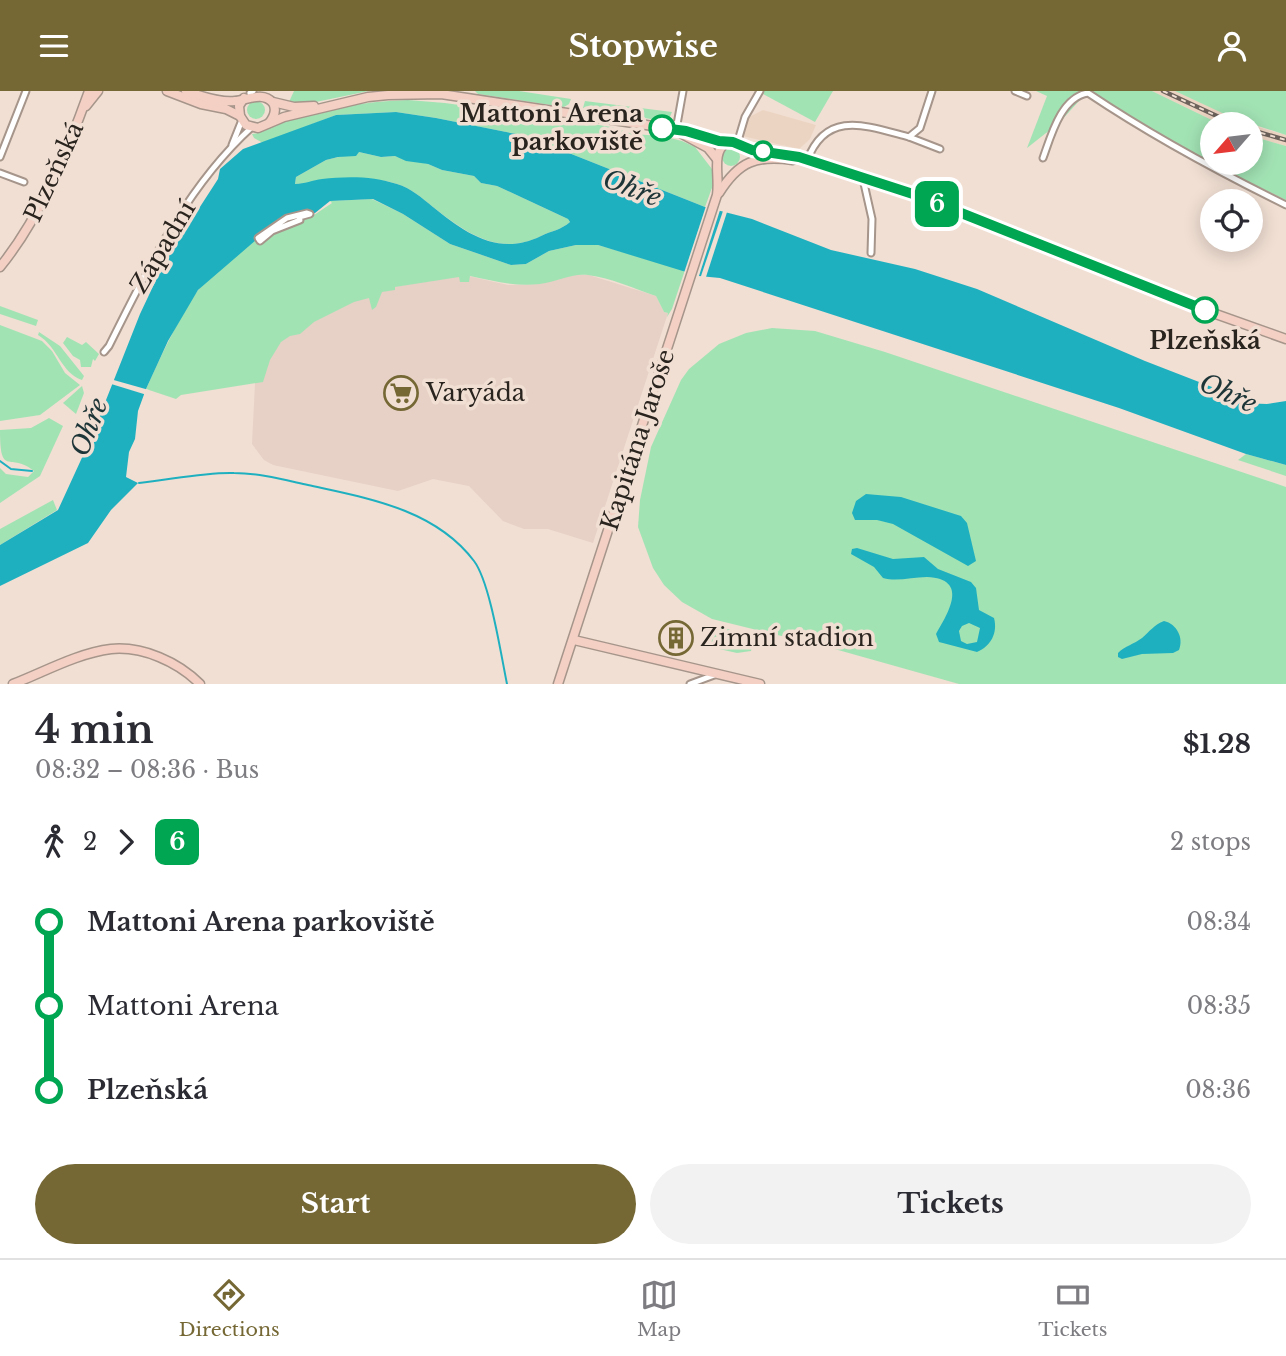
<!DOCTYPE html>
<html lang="en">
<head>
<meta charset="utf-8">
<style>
	body { margin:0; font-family:"Libre Baskerville",serif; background:#f2f2f3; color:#2b2b33; height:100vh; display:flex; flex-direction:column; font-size:26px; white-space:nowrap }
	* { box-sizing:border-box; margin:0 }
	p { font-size:23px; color:#7c7c81 }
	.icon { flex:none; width:38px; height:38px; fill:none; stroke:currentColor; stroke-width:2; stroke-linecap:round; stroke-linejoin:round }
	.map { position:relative; height:593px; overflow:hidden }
	.side { display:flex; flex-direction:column; background:#fff; flex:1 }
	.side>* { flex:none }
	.badge { padding:0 14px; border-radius:10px; font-size:24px; line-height:46px }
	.needle { width:46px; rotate:242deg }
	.controls { position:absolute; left:1200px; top:21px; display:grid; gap:14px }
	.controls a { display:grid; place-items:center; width:63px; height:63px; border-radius:50%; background:#fff; box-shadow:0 4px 18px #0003; font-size:35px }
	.map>.badge { position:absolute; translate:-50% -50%; box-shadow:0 0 0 4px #fff }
	.legs { display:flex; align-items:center; gap:10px; height:77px; padding:0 35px; font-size:23px }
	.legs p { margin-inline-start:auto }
	.head { display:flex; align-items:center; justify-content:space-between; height:119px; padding:0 35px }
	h1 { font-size:38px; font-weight:700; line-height:52px }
	.primary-button { display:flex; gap:14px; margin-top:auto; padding:14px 35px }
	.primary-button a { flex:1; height:80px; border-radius:42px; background:#756835; color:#fff; font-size:28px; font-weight:700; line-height:80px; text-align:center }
	.primary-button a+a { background:#f2f2f3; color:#2b2b33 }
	ul { padding:0 35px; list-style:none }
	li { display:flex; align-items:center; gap:24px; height:84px; font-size:26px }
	li i { display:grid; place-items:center; width:10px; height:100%; margin:0 9px; background:currentColor }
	li i::after { content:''; width:18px; height:18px; margin:-9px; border:5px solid; border-radius:50%; background:#fff }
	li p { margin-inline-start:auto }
	li:first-child i { background:linear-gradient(#0000 50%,currentColor 0) }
	li:last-child i { background:linear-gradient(currentColor 50%,#0000 0) }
	header { display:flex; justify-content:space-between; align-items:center; height:91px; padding:0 35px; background:#756835; color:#fff; font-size:32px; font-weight:700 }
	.tab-bar { display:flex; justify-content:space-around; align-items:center; height:98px; border-top:2px solid #e1e1e2; background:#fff; font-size:19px; color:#7c7c81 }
	.tab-bar a { display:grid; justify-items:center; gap:4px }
	.tab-bar .current { color:#756835 }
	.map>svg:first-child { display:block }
</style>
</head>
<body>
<header><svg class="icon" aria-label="menu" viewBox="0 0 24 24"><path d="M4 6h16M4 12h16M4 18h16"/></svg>Stopwise<svg class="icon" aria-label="person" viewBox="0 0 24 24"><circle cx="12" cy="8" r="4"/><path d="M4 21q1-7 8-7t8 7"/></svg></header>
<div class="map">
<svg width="1286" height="593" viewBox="0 0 1286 593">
	<rect width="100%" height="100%" fill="#f1dfd3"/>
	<polygon fill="#e7d0c5" points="455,182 508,194 539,193 572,184 589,184 656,205 664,221 668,222 593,452 548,438 524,438 503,430 469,395 433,388 398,400 273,374 264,369 252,353 255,293 264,261 350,205"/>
	<g fill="#ecd4c2">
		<polygon points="1152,0 1175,0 1250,33 1220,33"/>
		<polygon points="763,19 816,34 810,48 799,58 742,45 747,27"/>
		<polygon points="1251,34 1286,44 1286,55 1251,45"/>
	</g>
	<g fill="#a2e3b4">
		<polygon points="294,0 369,0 311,12 288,13"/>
		<polygon points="475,0 519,0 571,8 569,13 564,16 478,3"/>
		<polygon points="764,0 833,0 815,31 763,3"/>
		<polygon points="1036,0 1088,0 1060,31 1027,57 1047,5"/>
		<polygon points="1092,0 1152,0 1220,33 1213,33 1213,72 1251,72 1251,45 1286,55 1286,109 1200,67 1138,33"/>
		<polygon points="1175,0 1286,0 1286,44 1233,27"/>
		<path d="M408 9 445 12 581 31 611 36 633 43 662 45 682 50 695 56 712 78 713 94 705 116 526 45 436 27 396 21 336 24 263 52 254 47 252 43C269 41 270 34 282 30 322 18 366 10 408 9Z"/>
		<polygon points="585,10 672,21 669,28 663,30 583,17"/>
		<circle cx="256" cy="19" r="9"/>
		<circle cx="731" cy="66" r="9"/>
		<path d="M359 61 381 66 395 65 428 73 442 79 474 85 481 92 497 95 568 128 570 131C561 139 551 140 541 145 500 166 466 142 433 116 422 107 411 97 397 93 364 82 329 91 295 93L296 86 326 69Z"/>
		<path d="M372 108 403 123 450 153 511 174 526 173 549 160 576 154H598L685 179 672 218 667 226 668 222 664 221 656 205C635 198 611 187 588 184 571 182 557 191 540 193 516 196 494 190 470 185L469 191H460L459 186 395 196V199L382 201 376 216 372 219 369 207 354 211 314 231 300 243 290 245 281 251 270 269 263 291 181 304 176 308 146 298C161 265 176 232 196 202 202 193 212 186 219 179 250 152 269 134 310 122L311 126 332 112 330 110Z"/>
		<polygon points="0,215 38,229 36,235 0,223"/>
		<polygon points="0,234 42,250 52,260 65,282 80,294 40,324 0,330"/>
		<polygon points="772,237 815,240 885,261 1286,396 1286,593 959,593 831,557 712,528 682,511 664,494 653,477 638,436 640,409 651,356 681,289 689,278 719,253 746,242"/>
		<path d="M39 241 60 255 84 285 82 289C61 282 58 256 38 244Z"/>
		<polygon points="67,246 82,254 86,251 99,263 95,270 93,268 91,276 81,276 80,269 73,265 63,252"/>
		<polygon points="82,295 84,302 76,323 63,312"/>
		<path d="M49 327 63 335 40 385 0 412V377L6 383 28 386 34 380C10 360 0 388 0 339L31 337Z"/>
		<polygon points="1246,363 1286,374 1286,385 1238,369"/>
		<polygon points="53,409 57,419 0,454 0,438"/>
		<polygon points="715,535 755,545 751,560 737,562 710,556"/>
	</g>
	<g fill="#1fb0c0" fill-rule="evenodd">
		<path d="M396 21 436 27 526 45 705 116 752 128 831 159 915 178 977 198 1145 270 1212 296 1240 312 1267 313 1286 310V374L1246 363 1119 317 720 187 699 185 598 154H576L549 160 526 173 511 174 450 153 403 123 373 108 330 110 315 122 287 127 270 137 198 199 168 250 146 298 138 320 135 348 129 361 126 386 138 392 111 419 88 452 0 495V454L58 419 91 347 140 223 165 170 218 88 220 78 243 58 336 24ZM359 61 381 66 395 65 406 70 428 73 442 79 474 85 481 92 497 95 568 128 570 131C561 139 551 140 541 145 499 166 465 142 433 116 422 107 411 97 397 93 374 85 346 85 322 88 313 89 304 93 295 93L296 86 326 69 338 66 356 65Z"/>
		<polygon points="866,403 901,406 961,425 967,432 976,470 968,475 893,433 877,429 855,429 852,422 856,410"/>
		<path d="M857 457 893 468 924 466 938 478 971 491 976 497 979 519 994 527C998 542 991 555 977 561L939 551 936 543C949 521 969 488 927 486 912 486 897 491 883 487L874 476 851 463 852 458ZM969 532 980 537 977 551 967 553 961 550 959 540 962 535Z"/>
		<path d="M1164 530C1177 533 1184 547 1179 559L1173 562 1142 563 1122 568 1118 566V562C1125 555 1134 553 1142 547 1150 540 1154 534 1164 530Z"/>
	</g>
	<g fill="#f1dfd3">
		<polygon points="707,112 721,116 698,188 684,182"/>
		<polygon points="724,117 728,118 705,189 700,188"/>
		<polygon points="110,288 149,299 147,304 108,292"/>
	</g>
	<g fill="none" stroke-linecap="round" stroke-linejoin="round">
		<g stroke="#1fb0c0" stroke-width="2">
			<polyline points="0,370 11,378 32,380"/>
			<path d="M139 392C170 389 203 381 234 382 259 382 285 389 308 394 367 407 435 418 474 470 490 491 501 564 507 593"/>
		</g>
		<g stroke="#a6958a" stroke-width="9">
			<g id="street">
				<polyline points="1015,0 1027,5"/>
				<polyline points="250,2 253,0"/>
				<polyline points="676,39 683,0"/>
				<polyline points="909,46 940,58"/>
				<polyline points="737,53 745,26 760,0"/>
				<polyline points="232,54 242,29"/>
				<polyline points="0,66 26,0"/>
				<path d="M1043 67C1051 45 1061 6 1088 2 1152 45 1217 80 1286 114"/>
				<path d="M807 70C826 18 867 35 909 46L920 37 932 0"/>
				<polyline points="0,82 24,91"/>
				<polyline points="863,88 872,128 871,162"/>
				<polygon points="307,122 310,123 299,126 300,129 272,140 260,150 258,147 287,127"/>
				<path d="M104 261 109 255C148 177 186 96 252 36"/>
				<polyline points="690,593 717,583"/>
			</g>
		</g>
		<g stroke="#a6958a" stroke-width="11">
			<g id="secondary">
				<polyline points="167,0 201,13 226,18 240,25"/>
				<path d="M186 0C200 5 220 12 235 10 247 9 263 0 273 12 277 19 274 26 269 32"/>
				<polyline points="244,7 239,15 240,25 246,34 258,37 284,26 368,6 388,4 441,3 686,40 719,50 735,52 748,58 799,66 916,104 1165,205 1286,248"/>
				<polyline points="273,11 294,16 314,15"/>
				<polyline points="86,15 98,0"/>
				<polyline points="682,43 708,57 716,67"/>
				<path d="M719 102C739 70 756 64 793 69"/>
				<path d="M0 176C40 127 68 59 89 0"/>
				<polyline points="574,549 760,593"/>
				<path d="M13 593C44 581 78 562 111 558 143 555 178 571 200 593"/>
				<path d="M558 593 717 104C720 85 711 62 726 52"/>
			</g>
		</g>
		<use href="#street" stroke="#fff" stroke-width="5"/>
		<use href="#secondary" stroke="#f3cfc4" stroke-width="8"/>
		<g stroke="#6d635c" stroke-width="4.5">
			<g id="rail">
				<polyline points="1163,0 1234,33"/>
				<polyline points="1251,39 1286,49"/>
			</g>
		</g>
		<use href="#rail" stroke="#f1dfd3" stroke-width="2" stroke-dasharray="5" stroke-linecap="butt"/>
	</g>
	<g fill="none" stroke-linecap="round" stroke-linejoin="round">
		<g stroke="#fff" stroke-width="16">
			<polyline id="line-1" points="662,37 686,40 719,50 733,51 752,59 799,66 916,104 1205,219"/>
		</g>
		<use href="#line-1" stroke="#00a651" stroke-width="10"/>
	</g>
	<defs>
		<g id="supermarket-ring" transform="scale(1.75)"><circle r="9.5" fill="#f1dfd3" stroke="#756835" stroke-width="1.5"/><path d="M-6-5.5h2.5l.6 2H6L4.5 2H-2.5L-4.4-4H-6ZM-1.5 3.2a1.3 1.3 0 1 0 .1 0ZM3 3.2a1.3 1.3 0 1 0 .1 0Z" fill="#756835"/></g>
		<g id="building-ring" transform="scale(1.75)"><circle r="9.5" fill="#f1dfd3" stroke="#756835" stroke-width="1.5"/><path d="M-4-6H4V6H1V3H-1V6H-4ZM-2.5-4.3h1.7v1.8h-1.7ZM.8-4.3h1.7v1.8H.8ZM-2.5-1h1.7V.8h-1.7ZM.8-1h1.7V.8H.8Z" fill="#756835"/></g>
	</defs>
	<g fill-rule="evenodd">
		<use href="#supermarket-ring" x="401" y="302"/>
		<use href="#building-ring" x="676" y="547"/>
	</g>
	<g fill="#fff" stroke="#00a651" stroke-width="3.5">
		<circle cx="662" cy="37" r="12"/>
		<circle cx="763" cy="60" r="9"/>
		<circle cx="1205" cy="219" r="12"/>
	</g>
	<g text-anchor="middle" stroke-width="7" stroke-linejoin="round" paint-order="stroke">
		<g font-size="24" font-weight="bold" fill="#2a241f" stroke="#f1dfd3" text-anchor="end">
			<text x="643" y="31">Mattoni Arena<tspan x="643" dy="28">parkoviště</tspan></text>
			<text x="1205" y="258" text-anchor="middle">Plzeňská</text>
		</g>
		<g font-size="24" fill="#2a241f" stroke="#f1dfd3">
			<text transform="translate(54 81) rotate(-65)" y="8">Plzeňská</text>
			<text transform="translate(163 156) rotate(-59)" y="8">Západní</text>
			<text transform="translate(638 349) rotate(-72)" y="8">Kapitána Jaroše</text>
		</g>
		<g font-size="24" fill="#2a241f" stroke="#f1dfd3" text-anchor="start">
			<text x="426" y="310">Varyáda</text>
			<text x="700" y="555">Zimní stadion</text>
		</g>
		<g font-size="26" font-style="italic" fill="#1e3538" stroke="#f1dfd3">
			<text transform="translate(632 97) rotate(21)" y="9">Ohře</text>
			<text transform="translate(1228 302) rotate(24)" y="9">Ohře</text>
			<text transform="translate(89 336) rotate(-69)" y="9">Ohře</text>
		</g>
	</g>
</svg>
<div class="controls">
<a><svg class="needle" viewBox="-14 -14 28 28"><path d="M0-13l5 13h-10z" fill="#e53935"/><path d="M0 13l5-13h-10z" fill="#7c7c81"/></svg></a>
<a><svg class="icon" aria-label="locate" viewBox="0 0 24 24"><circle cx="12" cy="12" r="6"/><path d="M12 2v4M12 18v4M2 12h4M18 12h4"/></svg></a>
</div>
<b class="badge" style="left:937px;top:113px;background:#00a651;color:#fff">6</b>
</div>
<section class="side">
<div class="head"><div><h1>4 min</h1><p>08:32 – 08:36 · Bus</p></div><b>$1.28</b></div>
<div class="legs"><svg class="icon" aria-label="walk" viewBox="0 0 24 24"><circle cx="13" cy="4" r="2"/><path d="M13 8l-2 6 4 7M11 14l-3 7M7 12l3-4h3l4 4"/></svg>2<svg class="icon" aria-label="forward" viewBox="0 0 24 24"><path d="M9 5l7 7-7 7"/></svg><b class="badge" style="background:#00a651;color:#fff">6</b><p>2 stops</p></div>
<ul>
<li><i style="color:#00a651"></i><b>Mattoni Arena parkoviště</b><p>08:34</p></li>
<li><i style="color:#00a651"></i><span>Mattoni Arena</span><p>08:35</p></li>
<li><i style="color:#00a651"></i><b>Plzeňská</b><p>08:36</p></li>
</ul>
<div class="primary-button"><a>Start</a><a>Tickets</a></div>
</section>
<nav class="tab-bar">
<a class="current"><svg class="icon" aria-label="directions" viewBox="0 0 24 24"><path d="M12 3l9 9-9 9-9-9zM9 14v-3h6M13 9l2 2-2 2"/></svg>Directions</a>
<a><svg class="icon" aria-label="map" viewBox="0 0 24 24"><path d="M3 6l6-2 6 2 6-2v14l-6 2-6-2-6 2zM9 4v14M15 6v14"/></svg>Map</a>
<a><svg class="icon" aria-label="tickets" viewBox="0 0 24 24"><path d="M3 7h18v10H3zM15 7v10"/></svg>Tickets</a>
</nav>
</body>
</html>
